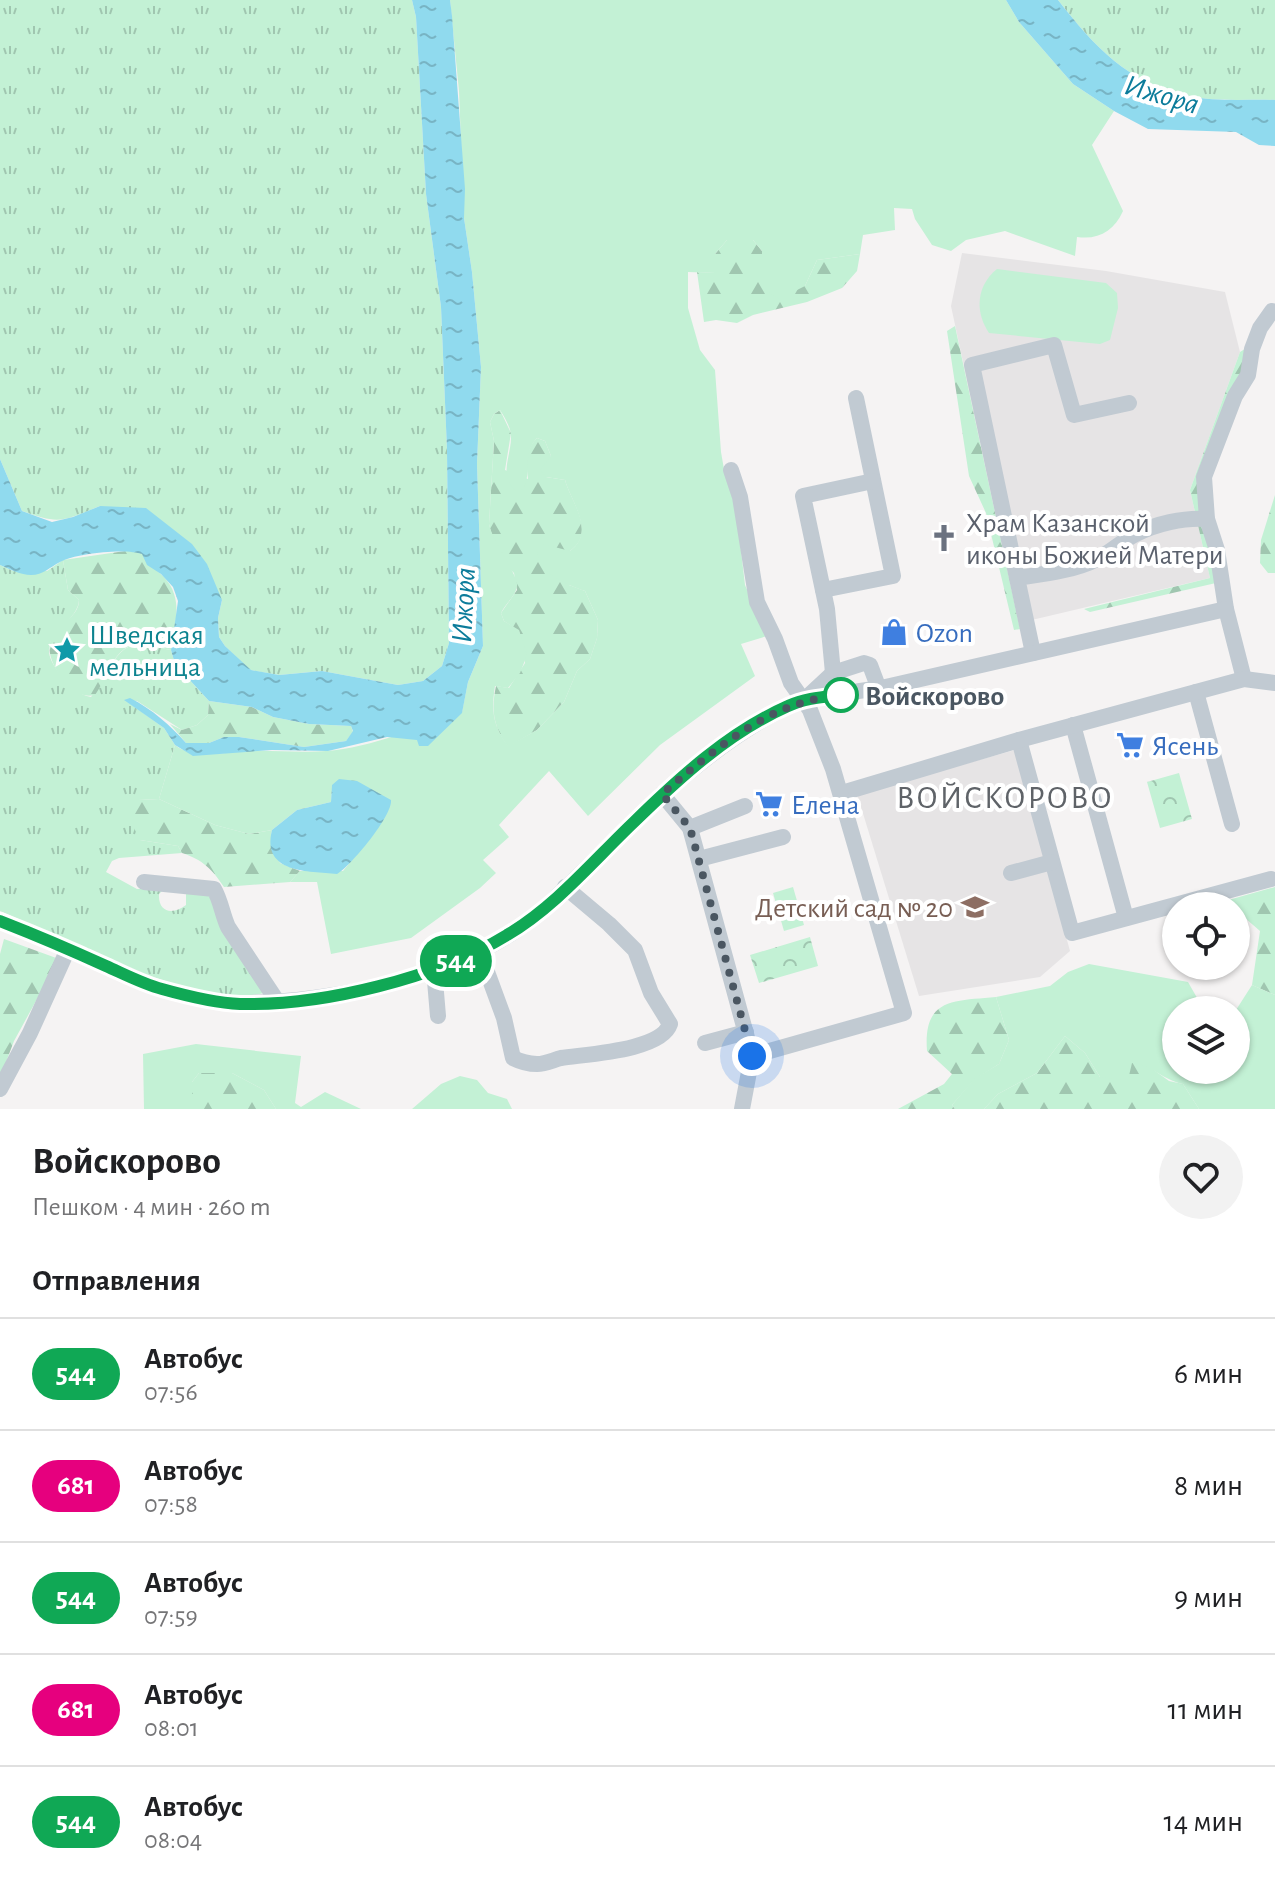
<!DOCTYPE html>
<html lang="ru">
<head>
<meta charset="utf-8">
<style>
	body { margin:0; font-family:"Alegreya Sans",sans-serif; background:#f2f2f2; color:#202124; height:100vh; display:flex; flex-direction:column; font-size:30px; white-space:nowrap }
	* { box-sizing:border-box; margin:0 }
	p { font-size:26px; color:#757577 }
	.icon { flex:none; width:44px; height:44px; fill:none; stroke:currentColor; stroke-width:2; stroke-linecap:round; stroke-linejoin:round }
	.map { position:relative; height:1109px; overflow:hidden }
	.details { display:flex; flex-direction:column; background:#fff; flex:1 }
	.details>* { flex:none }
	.badge { padding:0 16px; border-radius:26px; font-size:28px; line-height:52px }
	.buttons { position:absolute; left:1162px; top:892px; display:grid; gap:16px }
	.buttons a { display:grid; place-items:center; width:88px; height:88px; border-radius:50%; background:#fff; box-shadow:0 2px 6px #0004; font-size:40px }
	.you { position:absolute; width:40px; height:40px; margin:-20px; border:6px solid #fff; border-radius:50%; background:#1a73e8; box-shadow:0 0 0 12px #1a73e833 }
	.map>.badge { position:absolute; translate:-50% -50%; box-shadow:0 0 0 4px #fff }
	h2 { padding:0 32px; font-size:30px; line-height:72px }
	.round { display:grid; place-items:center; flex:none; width:84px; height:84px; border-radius:42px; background:#f2f2f2 }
	.headline { display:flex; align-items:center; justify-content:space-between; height:136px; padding:0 32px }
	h1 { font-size:38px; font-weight:700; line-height:60px }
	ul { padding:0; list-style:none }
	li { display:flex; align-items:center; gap:24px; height:112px; padding:0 32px; border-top:2px solid #e0e0e0 }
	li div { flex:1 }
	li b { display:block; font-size:30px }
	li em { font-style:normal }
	li .badge { min-width:88px; font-weight:700; text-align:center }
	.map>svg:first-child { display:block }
</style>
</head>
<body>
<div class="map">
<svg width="1275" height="1109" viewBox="0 0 1275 1109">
	<defs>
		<pattern id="grass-tufts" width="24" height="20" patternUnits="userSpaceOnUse" patternTransform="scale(2)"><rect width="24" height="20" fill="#c3f1d5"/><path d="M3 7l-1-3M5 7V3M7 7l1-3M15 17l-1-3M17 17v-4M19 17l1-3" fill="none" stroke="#a0c6b0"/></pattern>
		<pattern id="forest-firs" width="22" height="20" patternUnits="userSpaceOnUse" patternTransform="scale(2)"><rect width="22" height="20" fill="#c3f1d5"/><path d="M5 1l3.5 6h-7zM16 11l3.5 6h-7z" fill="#a0c6b0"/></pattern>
		<pattern id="park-crowns" width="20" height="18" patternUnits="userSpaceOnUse" patternTransform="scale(2)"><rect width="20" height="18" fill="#c3f1d5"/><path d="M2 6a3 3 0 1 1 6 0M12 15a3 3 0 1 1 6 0" fill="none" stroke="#a0c6b0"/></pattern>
		<pattern id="water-ripples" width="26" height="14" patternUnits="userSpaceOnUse" patternTransform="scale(2)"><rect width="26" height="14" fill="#90daee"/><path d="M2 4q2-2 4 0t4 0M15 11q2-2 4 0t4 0" fill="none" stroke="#78b4c4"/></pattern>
	</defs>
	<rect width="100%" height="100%" fill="#f5f3f3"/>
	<g fill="#e6e4e5">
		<polygon points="962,253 1106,271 1225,292 1240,352 1190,490 1210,578 1019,623 951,306"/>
		<polygon points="1015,750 1070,951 1040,977 919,996 857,794"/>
	</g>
	<g fill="url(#grass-tufts)">
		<path d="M0 0H412L416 17 426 194 441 307 447 450 449 643 442 666 423 681 398 685 322 671 279 675 250 670 225 646 219 637 218 618 222 600 100 506C63 521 60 525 22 511L0 459Z"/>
		<path d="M1058 0H1275V100C1247 99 1216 102 1189 96 1127 83 1095 47 1058 0Z"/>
		<path d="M63 560 68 590 79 600C78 627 26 634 61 675 71 686 76 694 91 697 108 679 114 641 145 644 154 645 162 649 171 650L175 664 209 701 208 715 197 725 182 730 137 701 125 700 164 728 175 745 159 799 139 800 140 840 178 846 182 853 119 858 112 861 106 872 137 889 165 888 159 894C158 913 173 915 186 905V894L208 893 267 992C202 1013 63 938 0 911V565L13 571H47Z"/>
	</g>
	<g fill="url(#forest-firs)">
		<polygon points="727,240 753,240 762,251 805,286 817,260 860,254 857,271 842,288 807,302 753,315 737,323 716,320 704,322 697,272 715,273 715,254"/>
		<polygon points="955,326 1020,629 1014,630 986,513 969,476 947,331"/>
		<polygon points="1248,347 1245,374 1208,453 1216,583 1090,612 1084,609 1210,578 1190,490 1240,352"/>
		<path d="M500 410 511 433 505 470 528 479C526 463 525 450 537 438L545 441 551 456 546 477 565 480C571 502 597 532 570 551L569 585 585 591 598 620 597 638 590 659 577 671 564 702 537 730 508 747C493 726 491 710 496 686L509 688 525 663 519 631 504 621 501 613 517 590 514 573C503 563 492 539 489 524L494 441 490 422 494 414Z"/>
		<polygon points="1275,495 1275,573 1268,573 1260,563 1261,540"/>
		<path d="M132 550 143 554C148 566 155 568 164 577 184 599 175 623 171 650 162 649 154 645 146 644 114 640 109 676 95 695 87 697 79 695 72 689 57 675 39 648 57 629 66 620 79 614 79 600L68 590 63 560Z"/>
		<polygon points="209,701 252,707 273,717 309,724 351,726 353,732 346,741 304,747 239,737 224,737 209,743 186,743 170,724 182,730 197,725 208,715"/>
		<path d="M159 799 215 825 249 834 272 830 271 835 280 863 300 871 290 882 224 887C212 869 203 860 182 853L178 846 140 840 133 826 130 808 139 800Z"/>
		<polygon points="1275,887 1275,995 1252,985 1260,931 1245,918 1236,919 1236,906 1207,906"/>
		<polygon points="4,939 59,959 14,1041 0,1078 0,954"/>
		<path d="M996 997 1009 1040 999 1064 974 1080 952 1105 955 1109H898L944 1084 952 1074 927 1051C923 998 953 1001 996 997Z"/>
		<polygon points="1065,1036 1085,1053 1100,1077 1132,1062 1147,1065 1169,1081 1183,1084 1199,1109 984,1109 998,1094 1037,1073"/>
		<polygon points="199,1073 232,1073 264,1090 276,1109 192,1109 192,1082"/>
	</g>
	<g fill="url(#park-crowns)">
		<polygon points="1179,773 1192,819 1160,828 1147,782"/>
		<polygon points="810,937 818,966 759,983 750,955"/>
	</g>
	<g fill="#c3f1d5" fill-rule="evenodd">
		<path d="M450 0H1006L1019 22 1073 84 1114 111 1092 145 1123 211C1114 231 1099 240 1077 237L1075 256 1005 231 966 240 951 251 932 245 915 219 912 209 894 208 895 230 863 235 860 254 817 260 805 286 779 299 762 288V251L753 240H727L715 254V273L688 272V308L700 350 715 370 721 452 725 475 736 508 745 585 767 636 741 644 755 676 660 745 588 816 549 771 499 825 509 837 483 860 496 873 480 888 411 938 331 954 317 882H290L300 871H343L375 832 332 790 331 802 297 810 272 830 249 834 215 825 159 799 175 745C194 760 225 752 247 751 273 750 300 753 326 751 372 748 419 726 462 712L468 682 483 646 477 464 481 367 472 272 464 218 459 91ZM500 410C505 418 510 426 511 435 512 456 497 475 517 492L524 488C532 470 522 454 537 438L545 441 551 456 540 470 546 477 565 480C571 502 596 532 570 551L543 544 537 550C539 574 565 584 585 591L598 620 597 638 590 659 577 671 564 702 537 730 508 746C493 726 491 711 495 686L508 688 520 673 527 655 519 630 504 621 501 613C505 604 516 596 517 586 519 576 492 541 489 524L494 441 490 422 494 414Z"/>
		<path d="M997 269 1106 283 1117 293 1118 308 1110 340 1100 344 989 333C974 311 977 285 997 269Z"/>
		<polygon points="793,887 804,925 784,931 773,893"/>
		<path d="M1089 964 1188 982 1204 1010H1176V1070H1236V1010L1252 985 1275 995V1109H1199L1183 1084C1163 1080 1152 1065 1132 1063L1128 1080 1100 1077 1085 1053 1065 1036 1037 1073 998 1094 984 1109H955L952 1105 974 1079 999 1064 1009 1040 996 997 1050 986 1068 972Z"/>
		<polygon points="196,1044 301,1056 295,1103 301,1107 325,1092 361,1109 276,1109 264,1090 232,1073 199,1073 192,1082 192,1109 144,1109 143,1054"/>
		<polygon points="460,1076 477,1080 488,1093 507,1099 512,1109 412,1109 441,1084"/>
	</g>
	<g fill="url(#water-ripples)">
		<path d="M412 0H450L452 16 465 189 464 218 472 272 481 367 477 464 483 646 468 682 462 713 428 746H419L417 740 387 737 328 751 272 750 193 756 175 745 164 728 124 700 130 698C152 709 170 725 186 743H209L224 737H239L304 747 346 741 353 731 351 726 309 724 273 717 252 707 209 701 175 664 171 650 178 601 173 587 161 574 147 565 142 554C126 548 76 553 60 562 50 567 43 575 31 575 21 575 9 569 0 565V459L22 511 52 522 73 517 100 506 146 508 192 544 207 564 222 600 218 618 219 637 225 646 251 670 279 675 322 671 398 685 423 681 442 666 449 643 447 450 441 307 426 194 416 17Z"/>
		<path d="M1006 0H1058C1095 47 1127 83 1189 96 1216 102 1247 99 1275 100V146L1259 145 1236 132 1148 129 1114 111 1073 84 1019 22Z"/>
		<path d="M339 779 357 781 391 800C393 815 351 866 337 874 309 871 261 874 272 830L297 810 331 802 332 785Z"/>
	</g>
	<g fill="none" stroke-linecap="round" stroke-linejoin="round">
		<g stroke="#c1cad2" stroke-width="16">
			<polyline points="1017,578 972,365 1054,345 1074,415 1129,403"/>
			<polyline points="823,590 893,576 856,398"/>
			<path d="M1033 653 1017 578C1043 574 1073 571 1097 559 1110 553 1121 542 1134 535 1154 524 1185 517 1207 519"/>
			<polyline points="833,673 827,609 803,496 873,481"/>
			<polyline points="1244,679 1226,609 1217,550 1207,519 1204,477 1235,396 1248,375 1252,349 1260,328 1272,311"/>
			<polyline points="1196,692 1232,824"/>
			<polyline points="804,700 833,673 864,663 870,665 879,689"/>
			<polyline points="1073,725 1126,918"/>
			<polyline points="1019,740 1072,933 1271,879"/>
			<polyline points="842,793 1019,740 1244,679 1275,683"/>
			<polyline points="662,794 690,828 752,1056 904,1013 833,769 810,710 791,683 775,639 757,602 740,497 731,470"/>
			<polyline points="690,828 745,806"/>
			<polyline points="699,859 783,837"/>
			<polyline points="1011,873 1052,862"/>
			<path d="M144 882 214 889C221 901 222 914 228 927L277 1001"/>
			<path d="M0 921C36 935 71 951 106 966 124 973 143 983 162 989 187 996 216 1004 242 1003 334 1003 471 974 541 911 620 840 688 757 784 708 815 692 856 694 890 686 1002 660 1114 635 1226 609"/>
			<path d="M479 950 504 1018 513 1058C521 1062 528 1064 537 1064 546 1064 553 1060 561 1058 586 1054 661 1051 670 1024L651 993 635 950 609 924 565 887"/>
			<polyline points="434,969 438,1016"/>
			<polyline points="705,1043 746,1032"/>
			<polyline points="0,1089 30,1033 68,949"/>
			<polyline points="742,1109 752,1056"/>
		</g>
	</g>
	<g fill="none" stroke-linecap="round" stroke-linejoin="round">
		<g stroke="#fff" stroke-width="18">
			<path id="line" d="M0 921C36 935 71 950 106 966 124 974 143 984 162 989 187 996 214 1003 240 1004 322 1006 437 978 507 935 555 907 594 860 634 822 679 778 729 732 788 706 805 698 823 697 841 695"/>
		</g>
		<use href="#line" stroke="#10a855" stroke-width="12"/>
		<path stroke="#4a5661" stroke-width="8" stroke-dasharray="0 14.4" d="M752 1056 690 828 662 794C715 749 770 701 841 695"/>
	</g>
	<defs>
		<g id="church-bare" transform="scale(2.16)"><path d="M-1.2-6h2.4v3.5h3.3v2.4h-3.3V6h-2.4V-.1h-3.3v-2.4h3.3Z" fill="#6b7280" stroke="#fff" stroke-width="2.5" paint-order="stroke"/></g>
		<g id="shop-bare" transform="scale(2.16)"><path d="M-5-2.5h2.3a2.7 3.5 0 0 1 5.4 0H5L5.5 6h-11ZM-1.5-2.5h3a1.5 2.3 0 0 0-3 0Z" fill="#3f7fe0" stroke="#fff" stroke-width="2.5" paint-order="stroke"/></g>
		<g id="sight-bare" transform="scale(2.16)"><path d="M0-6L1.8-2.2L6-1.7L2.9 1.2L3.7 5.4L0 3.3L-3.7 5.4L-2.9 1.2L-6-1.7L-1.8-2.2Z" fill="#0f9aa8" stroke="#fff" stroke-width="2.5" paint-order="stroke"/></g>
		<g id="supermarket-bare" transform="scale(2.16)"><path d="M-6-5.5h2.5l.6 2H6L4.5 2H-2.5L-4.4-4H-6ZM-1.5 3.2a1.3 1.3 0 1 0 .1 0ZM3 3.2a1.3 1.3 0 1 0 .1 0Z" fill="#3f7fe0" stroke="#fff" stroke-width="2.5" paint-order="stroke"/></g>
		<g id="school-bare" transform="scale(2.16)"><path d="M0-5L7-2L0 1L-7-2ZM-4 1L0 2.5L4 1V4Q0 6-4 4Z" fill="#8d6e63" stroke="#fff" stroke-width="2.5" paint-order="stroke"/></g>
	</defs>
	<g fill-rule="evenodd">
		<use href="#church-bare" x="944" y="538"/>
		<use href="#shop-bare" x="894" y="632"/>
		<use href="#sight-bare" x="67" y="650"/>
		<use href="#supermarket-bare" x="1130" y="745"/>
		<use href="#supermarket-bare" x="769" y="804"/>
		<use href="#school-bare" x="975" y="907"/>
	</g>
	<circle fill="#fff" stroke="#10a855" stroke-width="4" cx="841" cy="695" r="16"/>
	<g text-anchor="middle" stroke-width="8" stroke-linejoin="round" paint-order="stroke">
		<g font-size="28" fill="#5b616d" stroke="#fff" text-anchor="start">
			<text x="966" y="532">Храм Казанской<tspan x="966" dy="32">иконы Божией Матери</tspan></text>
		</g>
		<g font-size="28" fill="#366cbe" stroke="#fff" text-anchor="start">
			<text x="916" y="642">Ozon</text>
			<text x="1152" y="755">Ясень</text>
			<text x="791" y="814">Елена</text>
		</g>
		<g font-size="28" fill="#0d838f" stroke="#fff" text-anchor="start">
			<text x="89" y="644">Шведская<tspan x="89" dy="32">мельница</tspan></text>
		</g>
		<g font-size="28" font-weight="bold" fill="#4a5661" stroke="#fff" text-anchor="start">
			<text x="865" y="705">Войскорово</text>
		</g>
		<g font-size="28" fill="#785e54" stroke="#fff" text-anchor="end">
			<text x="953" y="917">Детский сад № 20</text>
		</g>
		<g font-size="30" font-style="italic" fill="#0c7c9b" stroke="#fff">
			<text transform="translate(1162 94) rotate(16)" y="10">Ижора</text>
			<text transform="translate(463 605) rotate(-87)" y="10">Ижора</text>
		</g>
		<g font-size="32" letter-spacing="2" fill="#5f6368" stroke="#fff">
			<text x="1005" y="808">ВОЙСКОРОВО</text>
		</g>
	</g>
</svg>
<div class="buttons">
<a><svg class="icon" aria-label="locate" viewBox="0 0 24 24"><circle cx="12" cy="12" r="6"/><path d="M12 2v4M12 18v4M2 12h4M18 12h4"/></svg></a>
<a><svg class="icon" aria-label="layers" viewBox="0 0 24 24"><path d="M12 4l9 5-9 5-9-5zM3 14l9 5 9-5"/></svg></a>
</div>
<div class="you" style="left:752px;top:1056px"></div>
<b class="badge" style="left:456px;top:961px;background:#10a855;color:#fff">544</b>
</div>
<section class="details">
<div class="headline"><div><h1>Войскорово</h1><p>Пешком · 4 мин · 260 m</p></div><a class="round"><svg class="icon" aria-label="heart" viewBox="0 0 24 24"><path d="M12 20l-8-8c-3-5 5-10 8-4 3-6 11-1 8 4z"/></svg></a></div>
<h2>Отправления</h2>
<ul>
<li><span class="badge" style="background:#10a855;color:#fff">544</span><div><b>Автобус</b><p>07:56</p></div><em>6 мин</em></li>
<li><span class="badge" style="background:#e6007e;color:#fff">681</span><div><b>Автобус</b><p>07:58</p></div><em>8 мин</em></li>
<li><span class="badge" style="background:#10a855;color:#fff">544</span><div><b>Автобус</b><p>07:59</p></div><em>9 мин</em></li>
<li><span class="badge" style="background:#e6007e;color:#fff">681</span><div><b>Автобус</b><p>08:01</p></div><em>11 мин</em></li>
<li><span class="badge" style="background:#10a855;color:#fff">544</span><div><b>Автобус</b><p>08:04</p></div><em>14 мин</em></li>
</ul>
</section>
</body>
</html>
